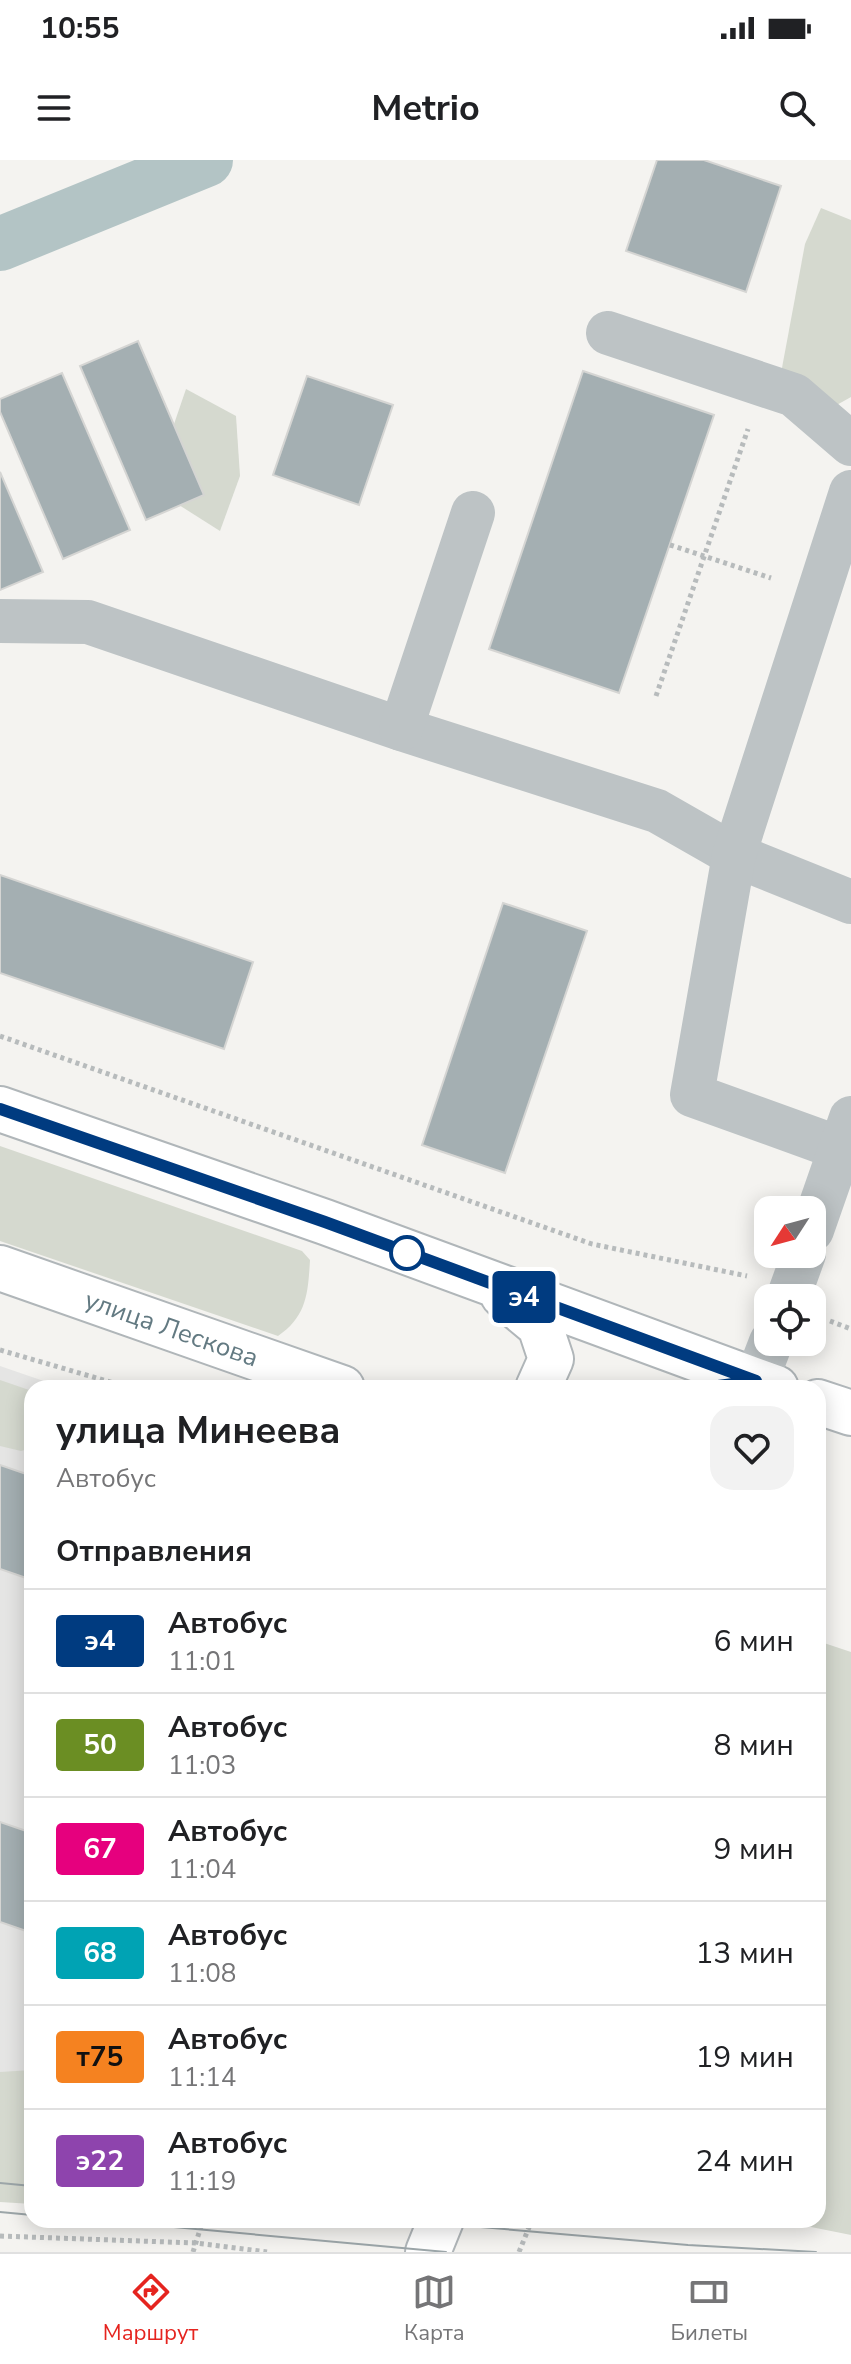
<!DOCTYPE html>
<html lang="ru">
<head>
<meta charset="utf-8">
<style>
	body { margin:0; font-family:"Nunito Sans",sans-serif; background:#f2f2f2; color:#202124; height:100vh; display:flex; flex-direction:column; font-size:30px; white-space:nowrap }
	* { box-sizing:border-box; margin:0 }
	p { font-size:26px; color:#757577 }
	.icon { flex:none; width:44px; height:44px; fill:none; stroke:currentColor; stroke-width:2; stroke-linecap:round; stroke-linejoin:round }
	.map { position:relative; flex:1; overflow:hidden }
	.drawer { position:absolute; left:24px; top:1220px; width:802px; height:848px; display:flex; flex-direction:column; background:#fff; border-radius:24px; box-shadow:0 4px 20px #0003 }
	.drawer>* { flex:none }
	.badge { padding:0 16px; border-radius:6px; font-size:28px; line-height:52px }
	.needle { width:52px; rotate:234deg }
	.buttons { position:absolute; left:754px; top:1036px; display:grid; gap:16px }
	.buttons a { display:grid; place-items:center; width:72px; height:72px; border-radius:16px; background:#fff; box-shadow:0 4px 20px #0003; font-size:40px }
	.map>.badge { position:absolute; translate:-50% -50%; box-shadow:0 0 0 4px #fff }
	h2 { padding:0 32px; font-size:30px; line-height:72px }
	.round { display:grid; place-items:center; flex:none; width:84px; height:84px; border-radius:24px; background:#f2f2f2 }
	.summary { display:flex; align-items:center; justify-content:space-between; height:136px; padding:0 32px }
	h1 { font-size:38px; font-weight:700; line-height:60px }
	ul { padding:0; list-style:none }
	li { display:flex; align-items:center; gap:24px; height:104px; padding:0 32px; border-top:2px solid #e0e0e0 }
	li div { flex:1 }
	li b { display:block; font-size:30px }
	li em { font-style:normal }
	li .badge { min-width:88px; font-weight:700; text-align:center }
	.status { display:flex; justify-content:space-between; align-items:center; height:56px; padding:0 40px; background:#fff; direction:ltr }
	.status svg { height:22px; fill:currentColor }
	header { display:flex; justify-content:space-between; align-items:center; height:104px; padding:0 32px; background:#fff; font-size:36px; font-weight:700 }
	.tabs { display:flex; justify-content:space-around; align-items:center; height:112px; border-top:2px solid #e0e0e0; background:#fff; font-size:22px; color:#757577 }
	.tabs a { display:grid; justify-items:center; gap:4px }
	.tabs .selected { color:#e5241f }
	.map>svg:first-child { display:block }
</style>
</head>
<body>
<div class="status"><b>10:55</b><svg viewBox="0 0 49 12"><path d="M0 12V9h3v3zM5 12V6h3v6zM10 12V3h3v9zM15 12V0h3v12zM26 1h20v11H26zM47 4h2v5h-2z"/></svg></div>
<header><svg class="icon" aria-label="menu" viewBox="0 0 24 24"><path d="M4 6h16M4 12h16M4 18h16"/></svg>Metrio<svg class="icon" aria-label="search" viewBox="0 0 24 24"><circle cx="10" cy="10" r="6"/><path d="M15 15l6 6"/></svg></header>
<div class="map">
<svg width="851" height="2092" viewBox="0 0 851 2092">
	<rect width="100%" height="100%" fill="#f4f3f0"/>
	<polygon fill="#e5e5e4" points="0,1206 64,1228 32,1228 32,1974 0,1970"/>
	<g fill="#d5d9cf">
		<polygon points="821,48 851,60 851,237 808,261 779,224 805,84"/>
		<polygon points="186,229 236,256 240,316 220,371 179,345 159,308"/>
		<path d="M0 986 302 1091 310 1100C308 1133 307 1156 278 1176L0 1081Z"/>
		<polygon points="0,1220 32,1231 32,1288 21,1291 0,1286"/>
		<polygon points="818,1481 851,1492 851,2075 776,2060 818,2060"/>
		<polygon points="32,1910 32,2044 0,2042 0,1912"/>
	</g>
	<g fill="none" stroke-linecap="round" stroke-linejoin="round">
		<polyline stroke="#b3c4c5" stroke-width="54" points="0,84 206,0"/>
	</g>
	<g fill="#a4afb2" stroke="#d5d5d3" stroke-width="2">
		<polygon points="657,0 704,0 781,26 746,132 626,91"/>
		<polygon points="138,181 204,335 146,360 80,206"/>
		<polygon points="583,211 714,255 619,533 489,489"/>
		<polygon points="62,213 130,370 63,399 0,252 0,239"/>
		<polygon points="307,216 393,245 359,345 273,315"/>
		<polygon points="0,312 43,412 0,430"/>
		<polygon points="0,715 253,802 224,889 0,813"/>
		<polygon points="503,743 587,771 505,1013 422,985"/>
		<polygon points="0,1305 32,1316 32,1420 0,1409"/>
		<polygon points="0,1662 32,1673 32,1773 0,1762"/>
	</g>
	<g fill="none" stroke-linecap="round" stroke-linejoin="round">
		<g stroke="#b0b6b9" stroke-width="48">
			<g id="major">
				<polyline points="0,949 325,1062 776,1228"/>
				<path id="s1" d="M0 1108 342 1228"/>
				<polyline points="503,1135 540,1166 551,1199 538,1228"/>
				<polyline points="818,1242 851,1253"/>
				<polyline points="428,2092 441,2060"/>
			</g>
		</g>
		<g stroke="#b7bbbc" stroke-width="5" stroke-dasharray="4 4" stroke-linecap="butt">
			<polyline points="670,385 771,418"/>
			<polyline points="656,536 748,269"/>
			<polyline points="0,876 592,1084 747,1116"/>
			<polyline points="830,1161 851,1169"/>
			<polyline points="0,1190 131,1228"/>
			<polyline points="0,2076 196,2083 267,2092"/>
			<polyline points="193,2092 203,2060"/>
			<polyline points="519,2092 532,2060"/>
		</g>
		<g stroke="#bdc3c5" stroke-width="44">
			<polyline points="608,173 794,235 851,284"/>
			<polyline points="0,461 88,462 401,569 657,651 734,695 851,742"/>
			<polyline points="401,569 473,353"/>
			<polyline points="839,988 692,935 734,695 851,332"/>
			<polyline points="812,1070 851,958"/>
			<polyline points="788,1138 804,1094"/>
			<polyline points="756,1221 771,1182"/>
		</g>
		<use href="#major" stroke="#fff" stroke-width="44"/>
		<g stroke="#9ca6a9" stroke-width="2">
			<polyline points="0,2023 32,2026"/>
			<polyline points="0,2052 32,2055"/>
			<polyline points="97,2060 446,2092"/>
			<polyline points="399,2060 688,2085 816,2092"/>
		</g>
	</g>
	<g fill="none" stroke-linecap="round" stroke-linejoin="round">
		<g stroke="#fff" stroke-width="18">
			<polyline id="line" points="0,949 325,1062 756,1221 703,1228"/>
		</g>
		<use href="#line" stroke="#003b80" stroke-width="12"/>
	</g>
	<circle fill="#fff" stroke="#003b80" stroke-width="4" cx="407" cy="1093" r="16"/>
	<g text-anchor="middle" stroke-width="8" stroke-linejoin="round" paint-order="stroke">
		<g font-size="26" fill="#637a82" stroke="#fff">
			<text dy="9" stroke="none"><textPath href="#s1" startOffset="182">улица Лескова</textPath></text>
		</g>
	</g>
</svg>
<div class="buttons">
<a><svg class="needle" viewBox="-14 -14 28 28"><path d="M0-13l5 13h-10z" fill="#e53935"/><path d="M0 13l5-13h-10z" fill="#757577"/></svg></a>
<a><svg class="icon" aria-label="locate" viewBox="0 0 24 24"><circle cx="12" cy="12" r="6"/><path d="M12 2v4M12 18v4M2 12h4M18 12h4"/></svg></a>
</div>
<b class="badge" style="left:524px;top:1137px;background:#003b80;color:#fff">э4</b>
<section class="drawer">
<div class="summary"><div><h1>улица Минеева</h1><p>Автобус</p></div><a class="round"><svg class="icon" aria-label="heart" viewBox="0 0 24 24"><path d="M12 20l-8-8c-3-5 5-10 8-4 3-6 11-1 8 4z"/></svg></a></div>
<h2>Отправления</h2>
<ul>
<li><span class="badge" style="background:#003b80;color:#fff">э4</span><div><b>Автобус</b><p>11:01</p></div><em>6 мин</em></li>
<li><span class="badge" style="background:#6b8e23;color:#fff">50</span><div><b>Автобус</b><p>11:03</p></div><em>8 мин</em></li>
<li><span class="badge" style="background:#e6007e;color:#fff">67</span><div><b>Автобус</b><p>11:04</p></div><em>9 мин</em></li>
<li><span class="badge" style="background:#00a3b4;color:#fff">68</span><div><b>Автобус</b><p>11:08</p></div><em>13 мин</em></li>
<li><span class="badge" style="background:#f58220;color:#111">т75</span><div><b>Автобус</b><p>11:14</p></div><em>19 мин</em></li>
<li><span class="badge" style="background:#8e44ad;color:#fff">э22</span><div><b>Автобус</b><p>11:19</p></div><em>24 мин</em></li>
</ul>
</section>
</div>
<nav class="tabs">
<a class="selected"><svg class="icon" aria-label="directions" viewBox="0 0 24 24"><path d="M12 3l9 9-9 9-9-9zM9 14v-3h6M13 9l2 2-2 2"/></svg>Маршрут</a>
<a><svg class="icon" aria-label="map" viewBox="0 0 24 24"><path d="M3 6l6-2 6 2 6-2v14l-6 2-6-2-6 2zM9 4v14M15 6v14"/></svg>Карта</a>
<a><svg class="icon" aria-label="tickets" viewBox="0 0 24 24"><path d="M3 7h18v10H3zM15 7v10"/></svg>Билеты</a>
</nav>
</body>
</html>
